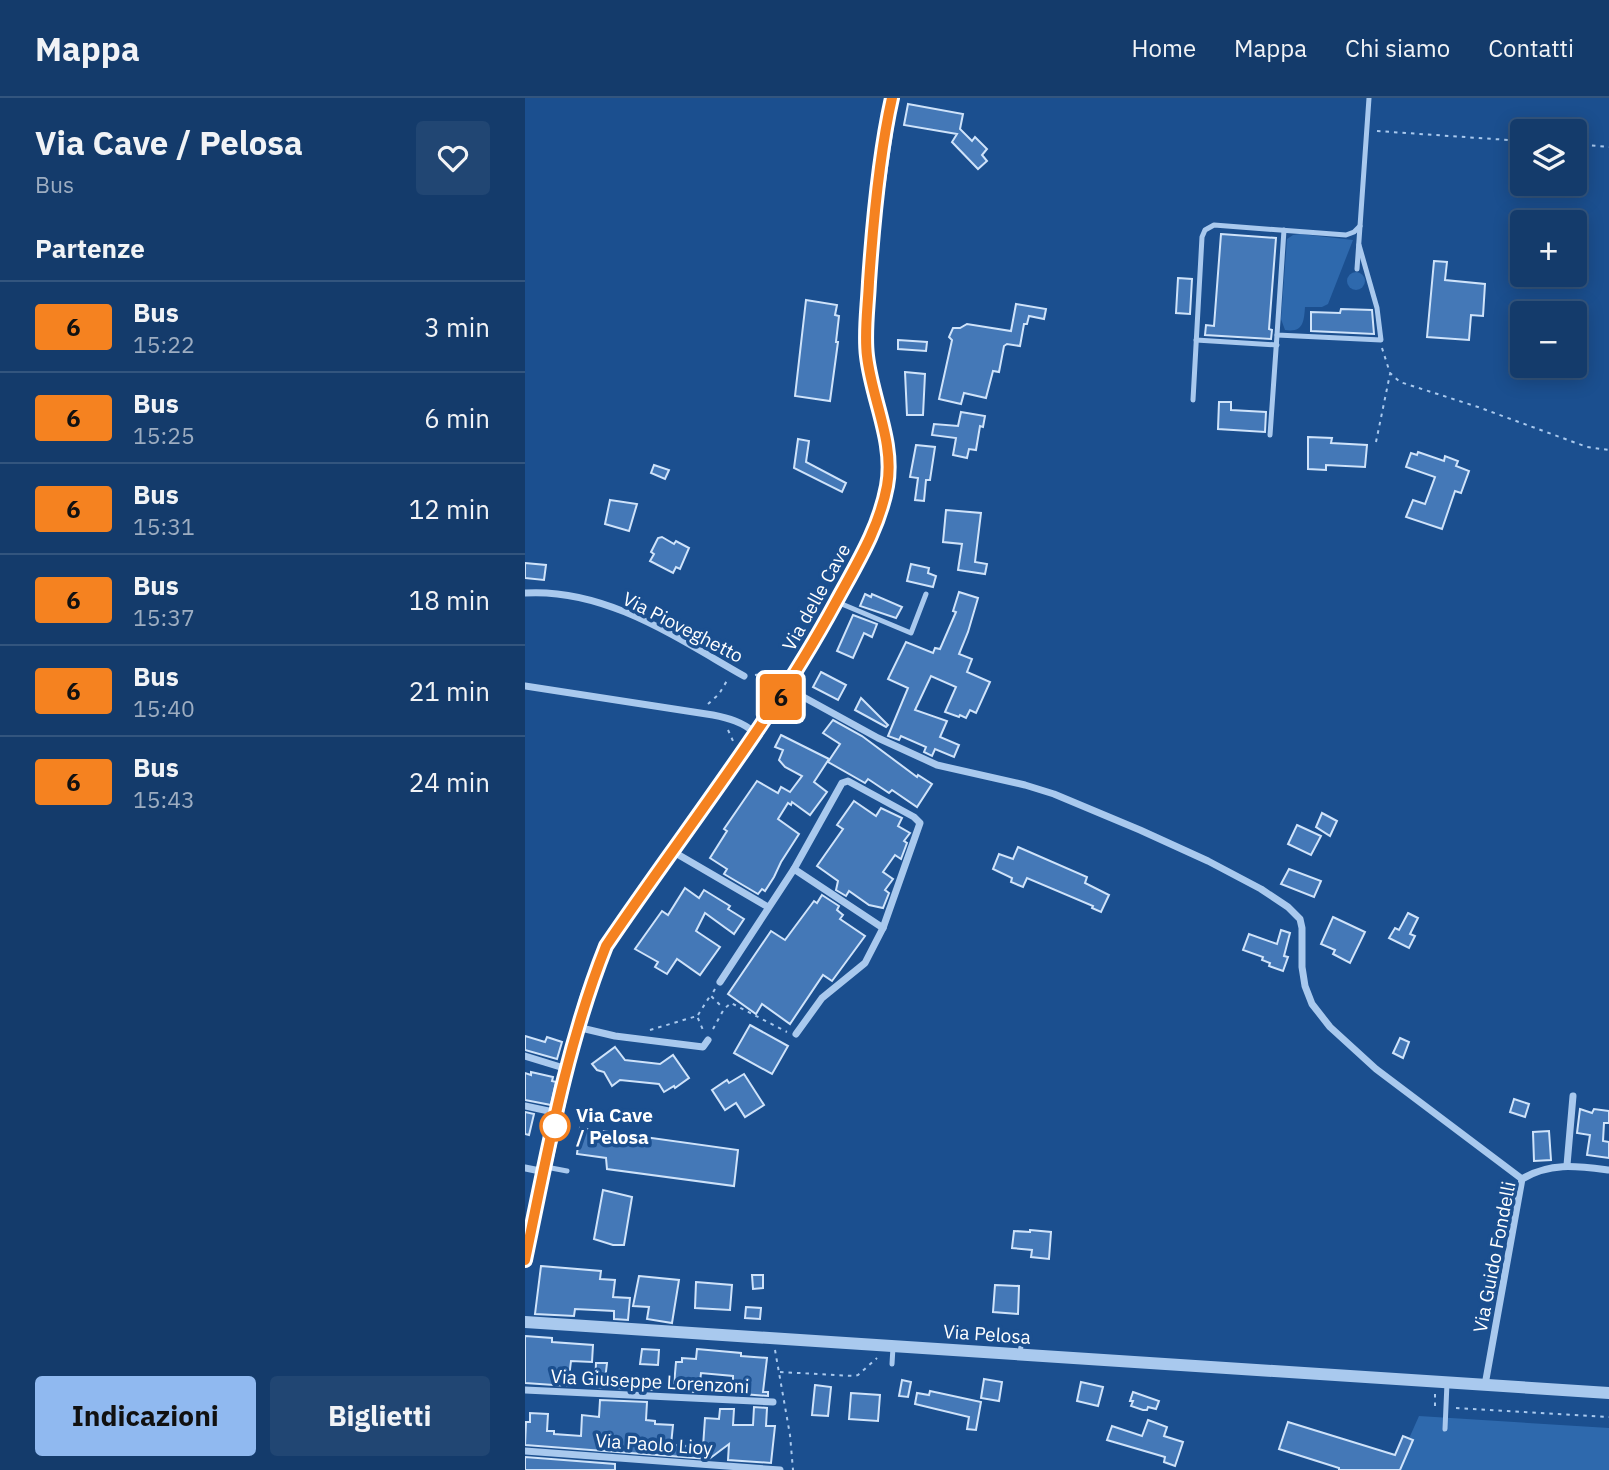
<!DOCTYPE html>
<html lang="it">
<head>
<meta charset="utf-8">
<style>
	body { margin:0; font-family:"IBM Plex Sans",sans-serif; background:#214673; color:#f1f3f6; height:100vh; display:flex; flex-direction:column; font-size:26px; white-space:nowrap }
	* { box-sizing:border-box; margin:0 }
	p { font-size:23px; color:#9dadc1 }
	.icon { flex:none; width:38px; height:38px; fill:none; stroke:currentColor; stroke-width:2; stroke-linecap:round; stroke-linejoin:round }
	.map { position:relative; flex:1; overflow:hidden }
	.sheet { display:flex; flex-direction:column; background:#143b6b; width:525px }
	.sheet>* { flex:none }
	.badge { padding:0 14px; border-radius:5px; font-size:24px; line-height:46px }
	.fabs { position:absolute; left:985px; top:21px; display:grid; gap:14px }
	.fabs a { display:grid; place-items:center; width:77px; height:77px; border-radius:7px; background:#143b6b; box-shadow:0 4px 18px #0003,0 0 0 2px #33557e; font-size:35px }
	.map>.badge { position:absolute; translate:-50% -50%; box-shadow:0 0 0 4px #fff }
	h2 { padding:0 35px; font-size:26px; line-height:63px }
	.round { display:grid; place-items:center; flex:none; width:74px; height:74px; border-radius:7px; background:#214673 }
	.summary { display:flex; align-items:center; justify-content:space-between; height:119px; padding:0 35px }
	h1 { font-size:33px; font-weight:700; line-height:52px }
	.cta { display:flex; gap:14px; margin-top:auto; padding:14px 35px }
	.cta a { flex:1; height:80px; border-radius:7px; background:#90b9f0; color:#111; font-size:28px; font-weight:700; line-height:80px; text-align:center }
	.cta a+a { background:#214673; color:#f1f3f6 }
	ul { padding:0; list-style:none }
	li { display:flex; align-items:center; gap:21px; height:91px; padding:0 35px; border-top:2px solid #33557e }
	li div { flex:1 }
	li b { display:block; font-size:26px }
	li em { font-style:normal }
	li .badge { min-width:77px; font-weight:700; text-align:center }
	header { display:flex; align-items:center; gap:42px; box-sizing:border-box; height:98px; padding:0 35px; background:#143b6b; border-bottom:2px solid #33557e }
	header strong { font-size:33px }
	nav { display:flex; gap:38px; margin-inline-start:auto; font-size:24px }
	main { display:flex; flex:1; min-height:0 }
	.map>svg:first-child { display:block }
</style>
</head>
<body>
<header>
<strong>Mappa</strong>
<nav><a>Home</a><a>Mappa</a><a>Chi siamo</a><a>Contatti</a></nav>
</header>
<main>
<section class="sheet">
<div class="summary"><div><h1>Via Cave / Pelosa</h1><p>Bus</p></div><a class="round"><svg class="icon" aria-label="heart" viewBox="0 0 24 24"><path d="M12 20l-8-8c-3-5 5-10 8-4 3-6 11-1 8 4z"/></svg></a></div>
<h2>Partenze</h2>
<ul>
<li><span class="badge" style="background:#f58220;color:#111">6</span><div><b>Bus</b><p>15:22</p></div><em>3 min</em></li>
<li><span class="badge" style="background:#f58220;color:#111">6</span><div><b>Bus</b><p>15:25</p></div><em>6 min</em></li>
<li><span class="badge" style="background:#f58220;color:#111">6</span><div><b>Bus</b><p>15:31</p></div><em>12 min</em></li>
<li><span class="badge" style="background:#f58220;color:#111">6</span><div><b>Bus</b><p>15:37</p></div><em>18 min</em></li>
<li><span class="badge" style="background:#f58220;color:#111">6</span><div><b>Bus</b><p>15:40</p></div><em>21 min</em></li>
<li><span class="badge" style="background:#f58220;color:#111">6</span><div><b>Bus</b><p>15:43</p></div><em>24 min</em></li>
</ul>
<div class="cta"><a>Indicazioni</a><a>Biglietti</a></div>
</section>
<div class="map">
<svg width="1084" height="1372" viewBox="0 0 1084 1372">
	<rect width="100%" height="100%" fill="#1b4f8f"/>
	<g fill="#2e69ad">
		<path d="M775 136 828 142 803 206 797 209H780C779 224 778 235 760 232L756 221 762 141 768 137Z"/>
		<circle cx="831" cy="183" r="9"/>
		<polygon points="894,1318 1084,1330 1084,1372 870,1372"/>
	</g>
	<g fill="#4478b7" stroke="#cfe3fa" stroke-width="2">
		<polygon points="383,6 438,16 435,31 447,43 450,39 462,51 457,57 462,63 453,71 427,44 432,36 379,27"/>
		<polygon points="696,136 751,140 744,231 747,232 746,241 680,237 681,227 689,228"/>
		<polygon points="909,163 922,164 920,182 960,186 958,218 946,217 944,242 902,239"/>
		<polygon points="653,180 667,181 665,216 651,215"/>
		<polygon points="281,202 312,207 310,217 314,218 311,244 313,244 305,303 270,298"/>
		<polygon points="491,206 521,211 519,221 504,218 502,226 499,226 495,248 482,246 479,248 474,274 468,273 461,300 439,295 436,306 414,301 427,242 424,239 428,230 435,230 442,226 486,233"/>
		<polygon points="816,211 847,212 849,236 786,233 786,214 815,215"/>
		<polygon points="373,242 402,244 401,253 373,251"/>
		<polygon points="380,274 400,276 398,317 382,317"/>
		<polygon points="694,304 706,304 706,312 741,314 740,334 693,331"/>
		<polygon points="436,314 460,318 458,329 455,328 451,352 444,351 442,360 428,357 431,340 407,337 409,326 433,328"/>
		<polygon points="783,339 807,340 806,345 842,347 840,369 801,367 801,372 783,371"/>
		<polygon points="273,341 284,343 281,364 321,385 317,394 269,370"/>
		<polygon points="391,347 410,349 405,382 401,382 399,403 390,402 393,380 385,379"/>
		<polygon points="893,354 919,363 920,358 933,363 931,368 944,373 936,395 930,393 917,431 881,419 888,402 900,406 910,379 881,369 886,355 892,357"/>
		<polygon points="129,367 144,372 140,381 126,375"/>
		<polygon points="85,402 112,406 104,433 80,426"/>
		<polygon points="421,412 456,415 450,464 462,466 460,476 433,472 437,446 418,444"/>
		<polygon points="137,439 149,446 151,443 164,450 155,471 151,469 148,475 125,463 129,456 126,454 133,440"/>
		<polygon points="0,465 21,467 19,482 0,480"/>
		<polygon points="386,466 404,470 403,475 411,478 408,489 382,483"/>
		<polygon points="434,494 453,500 443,534 434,556 447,561 442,574 465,584 451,615 445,612 441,620 435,617 434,619 420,614 431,589 406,578 390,612 422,623 415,639 434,647 429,659 410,651 407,658 399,654 401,649 376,638 374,642 363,638 383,590 363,581 381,544 408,555 410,550 415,551 431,514 428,513"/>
		<polygon points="340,496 346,499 347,496 377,509 371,520 335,508"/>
		<polygon points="328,517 352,526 347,539 339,535 328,560 312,553"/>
		<polygon points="296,574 321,587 313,602 288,589"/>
		<polygon points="336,600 363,627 361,629 330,612"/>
		<polygon points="308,622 337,638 392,679 393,677 407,686 392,709 367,692 364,695 343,681 340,685 303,664 315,646 298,635"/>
		<polygon points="256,637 304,661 289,684 302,694 285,717 267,704 266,707 263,705 253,721 274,736 256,764 249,779 240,793 237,791 233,796 199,776 202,771 185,760 202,733 199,731 232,683 253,695 256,689 265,694 277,678 260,669 254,662 258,652 250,649"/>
		<polygon points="329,703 351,718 356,710 377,720 373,728 385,735 379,743 382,745 376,761 370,757 358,774 368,781 360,792 364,795 358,810 344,807 324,793 321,798 311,792 313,783 292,768 318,731 312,727"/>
		<polygon points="797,715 812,723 805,738 791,729"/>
		<polygon points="772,727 796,738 786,757 763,746"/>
		<polygon points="493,749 562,779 560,785 584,797 576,814 567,810 568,808 502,780 498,789 486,784 487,780 468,771 474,756 488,761"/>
		<polygon points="764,771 796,783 789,799 756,786"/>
		<polygon points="160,790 174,800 179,792 205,808 203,811 219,821 209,836 180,815 171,833 195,849 175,877 152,861 142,876 130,869 133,864 110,851 137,813 143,817"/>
		<polygon points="297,797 314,808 312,812 318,817 315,821 340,838 307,883 298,877 265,926 237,906 231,916 203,896 246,833 260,842 289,803 292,805"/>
		<polygon points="883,815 893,820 885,836 890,838 884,850 864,840 870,830 874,832"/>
		<polygon points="808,819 840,834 825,865 808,856 810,852 796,846"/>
		<polygon points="756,832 765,835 759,858 763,859 758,873 744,868 745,865 737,862 738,859 718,852 724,836 752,846"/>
		<polygon points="225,927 263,948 247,976 209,955"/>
		<polygon points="0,938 20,944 22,939 37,944 32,961 0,952"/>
		<polygon points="875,940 884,944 878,960 868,955"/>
		<polygon points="90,949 100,962 135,966 148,957 164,980 150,990 149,988 139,994 134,986 95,982 87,988 79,974 72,972 67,966"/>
		<polygon points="6,974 28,979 27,983 31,984 26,1007 0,1002 0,975 6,977"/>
		<polygon points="219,976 239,1007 220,1019 211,1005 200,1012 187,992 202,982 204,985"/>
		<polygon points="989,1001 1004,1006 1000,1019 985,1014"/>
		<polygon points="1055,1011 1067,1015 1069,1011 1084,1013 1084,1025 1079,1025 1078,1043 1084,1044 1084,1060 1062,1057 1065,1037 1052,1035"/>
		<polygon points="0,1014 9,1016 4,1037 0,1036"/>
		<polygon points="55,1030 213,1052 209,1088 82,1071 81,1060 52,1056"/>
		<polygon points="1024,1033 1026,1062 1009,1063 1008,1034"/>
		<polygon points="78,1092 107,1099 99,1147 88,1147 69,1141"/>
		<polygon points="505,1132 526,1134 524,1161 506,1159 507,1152 487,1150 489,1133 505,1134"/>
		<polygon points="16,1168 76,1173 75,1181 90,1182 88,1199 105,1200 103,1222 89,1221 89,1213 50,1211 49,1218 10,1216"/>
		<polygon points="227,1177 238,1177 238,1190 228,1191"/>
		<polygon points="114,1178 154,1182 147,1225 122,1221 124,1209 108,1208"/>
		<polygon points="171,1184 207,1187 205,1212 170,1210"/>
		<polygon points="470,1187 494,1188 493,1216 468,1214"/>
		<polygon points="221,1209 236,1210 235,1221 220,1220"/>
		<polygon points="0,1238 27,1240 27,1244 68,1247 67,1264 46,1263 43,1288 0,1285"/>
		<polygon points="117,1251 134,1252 133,1267 115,1266"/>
		<polygon points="172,1251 216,1255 216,1258 242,1260 238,1294 243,1294 243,1298 218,1296 219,1289 208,1287 208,1278 176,1275 174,1294 164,1294 165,1289 149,1287 151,1264 157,1264 157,1260 171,1261"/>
		<polygon points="71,1265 82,1265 80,1282 99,1284 99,1288 111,1289 111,1285 132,1286 131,1292 70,1289"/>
		<polygon points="459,1281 477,1284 474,1303 456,1300"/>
		<polygon points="377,1282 386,1284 383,1299 374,1298"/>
		<polygon points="556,1284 578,1289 573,1308 552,1303"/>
		<polygon points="290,1287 306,1289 303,1318 287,1317"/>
		<polygon points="405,1293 456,1304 451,1332 442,1331 444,1319 390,1306 392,1295 404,1297"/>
		<polygon points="608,1294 634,1303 631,1311 623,1309 622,1312 618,1312 606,1308 608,1303 605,1303"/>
		<polygon points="326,1295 355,1297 353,1323 324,1321"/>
		<polygon points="75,1302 122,1304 121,1322 130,1323 130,1326 148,1327 146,1347 178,1349 180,1320 194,1321 195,1311 209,1311 208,1327 228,1327 229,1309 242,1310 241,1328 250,1328 246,1365 203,1362 204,1346 184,1361 0,1347 1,1324 5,1324 5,1315 23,1316 22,1333 29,1333 29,1336 56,1338 57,1317 74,1319"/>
		<polygon points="623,1322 642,1329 639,1338 658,1344 650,1368 639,1364 640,1359 582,1342 587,1328 617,1338"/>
		<polygon points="763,1324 870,1357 878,1338 888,1342 875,1372 814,1372 814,1370 754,1351"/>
		<polygon points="0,1359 90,1366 90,1372 0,1372"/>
	</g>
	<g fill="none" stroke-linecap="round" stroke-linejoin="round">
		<g stroke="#a9c9ee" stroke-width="2" stroke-dasharray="3.5 5" stroke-linecap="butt">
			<polyline points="852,33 998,43"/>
			<polyline points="1050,46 1084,49"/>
			<polyline points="857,250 865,275 875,284 953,309 1062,349 1084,352"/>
			<polyline points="851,344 865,276"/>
			<polyline points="230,577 259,573"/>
			<polyline points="183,606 194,596 203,581"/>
			<polyline points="203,632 208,643"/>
			<polyline points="190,891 186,898 198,910"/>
			<polyline points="173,917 185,898"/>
			<polyline points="188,931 199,911 206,905 262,934"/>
			<polyline points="125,932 172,918 178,932"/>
			<polyline points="250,1252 265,1337 268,1372"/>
			<polyline points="255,1274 329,1278 333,1277 352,1260"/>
			<polyline points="910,1296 910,1309 912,1309"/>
			<polyline points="931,1310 1084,1319"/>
		</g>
		<g stroke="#a9c9ee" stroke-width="5">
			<polyline points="759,132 752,237 856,242 852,210 834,147"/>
			<polyline points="832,171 844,0"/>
			<polyline points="671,242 752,247"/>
			<polyline points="668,302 677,139 680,132 689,127 821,137 829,134 835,128"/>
			<polyline points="745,337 752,237"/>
			<polyline points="312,504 386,535 401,496"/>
			<polyline points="21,1069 42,1073"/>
			<polyline points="495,1257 497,1238"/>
			<polyline points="367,1266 368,1249"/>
			<polyline points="920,1331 922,1285"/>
		</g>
		<g stroke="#a9c9ee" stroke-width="7">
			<path d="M0 495C81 490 152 540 219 578"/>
			<path d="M0 588 188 617C203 620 218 624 230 635"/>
			<polyline points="262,590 353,640 412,667 500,687 529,696 615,732 683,763 736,791 763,809 775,821 777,830 777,869 780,888 787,906 805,929 851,971 997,1081"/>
			<polyline points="147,753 243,809"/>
			<polyline points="269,771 358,830"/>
			<polyline points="195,884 269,771 317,685 323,683 389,719 395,725 358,830 340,865 297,900 271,936"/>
			<polyline points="52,929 90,938 178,949 183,942"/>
			<polyline points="0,958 42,971"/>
			<polyline points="0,1008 33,1015"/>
			<polyline points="1042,1067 1048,998"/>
			<polyline points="0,1070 20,1074"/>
			<path d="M960 1287 997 1081C1025 1064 1052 1068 1084 1072"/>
			<polyline points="0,1292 248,1304"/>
			<polyline points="0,1353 255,1372"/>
		</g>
		<g stroke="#a9c9ee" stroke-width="12">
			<polyline points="0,1162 52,929 62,895 81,848 262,590 295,533 351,427 362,387 364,368 362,346 348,293 342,256 342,222 347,139 367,0"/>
			<polyline points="0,1224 1084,1295"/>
		</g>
	</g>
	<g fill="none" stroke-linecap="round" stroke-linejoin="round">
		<g stroke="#fff" stroke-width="16">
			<path id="line" d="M0 1162C22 1057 41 948 81 848 158 734 245 626 311 504 331 467 354 431 362 388 370 344 347 302 342 258 339 234 343 209 344 184 348 126 354 57 367 0"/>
		</g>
		<use href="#line" stroke="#f58220" stroke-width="10"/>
	</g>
	<circle fill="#fff" stroke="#f58220" stroke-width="3.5" cx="30" cy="1028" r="14"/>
	<g text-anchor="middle" stroke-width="7" stroke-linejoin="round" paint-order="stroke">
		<g font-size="19" fill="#fff" stroke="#1b4f8f">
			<text transform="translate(291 499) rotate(-61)" y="7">Via delle Cave</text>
			<text transform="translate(158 529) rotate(27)" y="7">Via Pioveghetto</text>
			<text transform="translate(969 1159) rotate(-79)" y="7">Via Guido Fondelli</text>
			<text transform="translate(462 1236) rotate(4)" y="7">Via Pelosa</text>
			<text transform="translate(125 1283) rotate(3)" y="7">Via Giuseppe Lorenzoni</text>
			<text transform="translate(129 1346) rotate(4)" y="7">Via Paolo Lioy</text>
		</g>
		<g font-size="19" font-weight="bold" fill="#fff" stroke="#1b4f8f" text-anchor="start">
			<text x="51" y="1024">Via Cave<tspan x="51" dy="22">/ Pelosa</tspan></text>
		</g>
	</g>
</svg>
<div class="fabs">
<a><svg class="icon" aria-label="layers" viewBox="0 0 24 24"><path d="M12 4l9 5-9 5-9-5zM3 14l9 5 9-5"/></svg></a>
<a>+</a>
<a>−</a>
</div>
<b class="badge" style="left:256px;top:599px;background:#f58220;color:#111">6</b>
</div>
</main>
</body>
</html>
